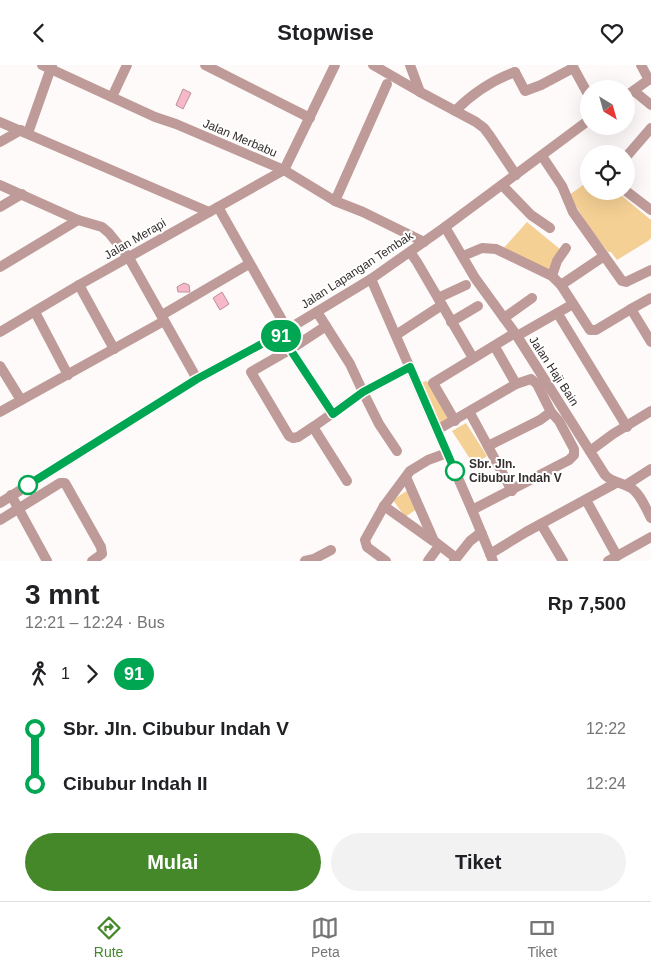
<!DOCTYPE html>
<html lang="id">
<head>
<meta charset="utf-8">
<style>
	body { margin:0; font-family:Helvetica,sans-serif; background:#f2f2f2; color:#202124; height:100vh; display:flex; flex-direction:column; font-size:19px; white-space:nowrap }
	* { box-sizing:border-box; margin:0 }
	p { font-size:16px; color:#757577 }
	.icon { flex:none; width:28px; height:28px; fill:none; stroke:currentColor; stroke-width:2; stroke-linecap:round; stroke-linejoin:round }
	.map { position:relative; height:496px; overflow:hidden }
	.sheet { display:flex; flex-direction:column; background:#fff; flex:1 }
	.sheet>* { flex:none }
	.badge { padding:0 10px; border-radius:16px; font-size:18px; line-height:32px }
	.needle { width:32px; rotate:143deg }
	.buttons { position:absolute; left:580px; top:15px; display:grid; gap:10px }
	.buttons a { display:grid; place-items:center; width:55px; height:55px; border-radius:50%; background:#fff; box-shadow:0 5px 20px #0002; font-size:25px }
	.map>.badge { position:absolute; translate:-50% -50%; box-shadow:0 0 0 2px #fff }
	.legs { display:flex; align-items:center; gap:8px; height:55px; padding:0 25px; font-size:16px }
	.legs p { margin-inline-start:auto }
	.overview { display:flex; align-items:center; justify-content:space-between; height:85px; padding:0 25px }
	h1 { font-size:28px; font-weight:700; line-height:38px }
	.primary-button { display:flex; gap:10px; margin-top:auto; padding:10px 25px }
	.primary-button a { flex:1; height:58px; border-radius:30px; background:#45882a; color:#fff; font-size:20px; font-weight:700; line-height:58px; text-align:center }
	.primary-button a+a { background:#f2f2f2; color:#202124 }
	ul { padding:0 25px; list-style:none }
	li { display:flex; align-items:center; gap:18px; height:55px; font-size:19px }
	li i { display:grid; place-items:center; width:8px; height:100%; margin:0 6px; background:currentColor }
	li i::after { content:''; width:12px; height:12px; margin:-6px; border:4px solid; border-radius:50%; background:#fff }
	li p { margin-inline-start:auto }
	li:first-child i { background:linear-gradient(#0000 50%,currentColor 0) }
	li:last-child i { background:linear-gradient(currentColor 50%,#0000 0) }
	header { display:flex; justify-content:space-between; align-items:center; height:65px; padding:0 25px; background:#fff; font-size:22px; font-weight:700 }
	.tabs { display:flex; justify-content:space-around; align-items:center; height:70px; border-top:1px solid #e0e0e0; background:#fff; font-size:14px; color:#757577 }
	.tabs a { display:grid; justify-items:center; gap:2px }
	.tabs .selected { color:#45882a }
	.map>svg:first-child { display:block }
</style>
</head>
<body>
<header><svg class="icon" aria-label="back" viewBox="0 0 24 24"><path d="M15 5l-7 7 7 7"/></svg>Stopwise<svg class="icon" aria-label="heart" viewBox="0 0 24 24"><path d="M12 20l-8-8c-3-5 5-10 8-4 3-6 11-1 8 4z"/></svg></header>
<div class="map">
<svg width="651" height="496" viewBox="0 0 651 496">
	<rect width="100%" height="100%" fill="#fdfaf9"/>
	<g fill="#f5d094">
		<polygon points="589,116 589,126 616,126 651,155 651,173 648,176 617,195 611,187 608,187 589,162 569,130"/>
		<polygon points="527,157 561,185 550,209 502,185"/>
		<polygon points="426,316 431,318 448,354 439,363 420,318"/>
		<polygon points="466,358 487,391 474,400 452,366"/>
		<polygon points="408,425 420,442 405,452 393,435"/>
	</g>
	<g fill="#f7b9c9" stroke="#bc8f9a">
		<polygon points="183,24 191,28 183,44 176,40"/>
		<polygon points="184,218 189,220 190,227 178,227 177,222"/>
		<polygon points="222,227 229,239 220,245 213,233"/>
	</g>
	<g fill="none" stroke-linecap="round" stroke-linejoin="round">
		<g stroke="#be9b99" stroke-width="10">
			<polyline points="42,0 155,52 176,59 284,105 335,136 363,147 424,177"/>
			<polyline points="205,0 310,53"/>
			<polyline points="373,0 420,27 476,57 484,63 490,71 516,110"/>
			<polyline points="410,0 420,27"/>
			<polyline points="572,0 589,31"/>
			<polyline points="641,0 649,15"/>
			<polyline points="515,7 525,26 541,20 573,3"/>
			<polyline points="634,26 651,40"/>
			<polyline points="626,31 651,13"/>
			<polyline points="112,32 127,0"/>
			<path d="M455 46C472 29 493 15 515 7"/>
			<polyline points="0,57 209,147"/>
			<polyline points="28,68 52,0"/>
			<polyline points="0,77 21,65"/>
			<polyline points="542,91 562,121 573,147 622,216 626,217 651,205"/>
			<polyline points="626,92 651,63"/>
			<polyline points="0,120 78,155 102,162 109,168 129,193 197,314"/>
			<polyline points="502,120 531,150 550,163"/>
			<polyline points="626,126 651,145"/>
			<polyline points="335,136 387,19"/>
			<polyline points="0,142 22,129"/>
			<polyline points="218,142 287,264"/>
			<path d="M445 162 475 213 517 271 605 410C613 418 621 417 631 423 640 428 646 444 651 453"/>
			<polyline points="410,187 417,197 473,293"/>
			<polyline points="463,191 482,183 496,184 552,211 561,220 590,265 596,265 631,244 651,277"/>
			<polyline points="0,202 78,155"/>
			<polyline points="552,211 557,196 566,183"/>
			<polyline points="371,214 472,445 493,496"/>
			<polyline points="79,220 114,284"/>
			<polyline points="561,220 604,191"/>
			<polyline points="438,233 466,220"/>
			<polyline points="631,244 651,233"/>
			<polyline points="35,247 68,310"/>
			<polyline points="317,247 350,299 363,327 313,362 347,416"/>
			<polyline points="558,249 627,362"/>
			<polyline points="162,250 249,199"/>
			<polyline points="504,253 532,233"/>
			<polyline points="451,257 478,241"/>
			<polyline points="0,267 79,220 284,105 335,0"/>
			<polyline points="280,269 333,349"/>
			<polyline points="396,270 442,240"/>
			<polyline points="517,271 573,239"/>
			<polyline points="495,282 516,319"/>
			<polyline points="0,301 21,335"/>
			<polyline points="0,347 164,256"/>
			<polyline points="470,348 512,426"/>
			<polyline points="455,356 433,318 510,271"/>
			<polyline points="313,362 298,372 293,373 289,371 251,307 291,284 326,261"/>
			<polyline points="437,365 516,319 531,314 537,319 551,347 559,356 574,384 574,390 569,395 472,445"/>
			<polyline points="488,381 540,355 551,347"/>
			<polyline points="397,386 379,359 363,327 410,302"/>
			<polyline points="590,386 613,369 651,346"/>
			<polyline points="406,412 434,476 456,493"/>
			<polyline points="626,420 651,404"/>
			<polyline points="11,430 47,496"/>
			<polyline points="586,435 617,491"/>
			<polyline points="0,438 197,314 280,269 371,214 445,162 589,55"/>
			<polyline points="384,441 433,476"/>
			<polyline points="0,455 60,418 65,418 101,482 102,489 92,496"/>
			<polyline points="541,459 563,496"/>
			<polyline points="490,489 526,467 616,418"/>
			<polyline points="305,496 314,494 331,485"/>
			<polyline points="386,496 367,482 365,475 384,441 410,406 428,395 447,388"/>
			<polyline points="428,496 439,481"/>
			<polyline points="454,496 470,476 479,469 482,469"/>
			<polyline points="608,496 651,472"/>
		</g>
	</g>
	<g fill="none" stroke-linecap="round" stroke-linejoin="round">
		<g stroke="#fff" stroke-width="11">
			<polyline id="line-1" points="28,420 197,314 280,269 333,349 363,327 410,302 455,406"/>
		</g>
		<use href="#line-1" stroke="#00a651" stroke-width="8"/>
	</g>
	<g fill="#fff" stroke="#00a651" stroke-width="2.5">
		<circle cx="455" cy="406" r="9"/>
		<circle cx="28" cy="420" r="9"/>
	</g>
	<g text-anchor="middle" stroke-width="4" stroke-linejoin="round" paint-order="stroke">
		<g font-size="12" fill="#342e2c" stroke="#fff">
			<text transform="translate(240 73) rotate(23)" y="4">Jalan Merbabu</text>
			<text transform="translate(135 174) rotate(-30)" y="4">Jalan Merapi</text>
			<text transform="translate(357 205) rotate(-33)" y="4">Jalan Lapangan Tembak</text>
			<text transform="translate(554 306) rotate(57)" y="4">Jalan Haji Bain</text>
		</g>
		<g font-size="12" font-weight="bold" fill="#342e2c" stroke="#fff" text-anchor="start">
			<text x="469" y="403">Sbr. Jln.<tspan x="469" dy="14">Cibubur Indah V</tspan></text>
		</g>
	</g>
</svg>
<div class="buttons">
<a><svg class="needle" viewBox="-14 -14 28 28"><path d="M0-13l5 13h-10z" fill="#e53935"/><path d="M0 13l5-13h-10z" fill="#757577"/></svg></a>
<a><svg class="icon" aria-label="locate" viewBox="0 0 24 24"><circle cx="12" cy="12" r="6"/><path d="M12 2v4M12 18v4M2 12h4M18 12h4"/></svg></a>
</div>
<b class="badge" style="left:281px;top:271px;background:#00a651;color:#fff">91</b>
</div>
<section class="sheet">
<div class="overview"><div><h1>3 mnt</h1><p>12:21 – 12:24 · Bus</p></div><b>Rp 7,500</b></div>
<div class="legs"><svg class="icon" aria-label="walk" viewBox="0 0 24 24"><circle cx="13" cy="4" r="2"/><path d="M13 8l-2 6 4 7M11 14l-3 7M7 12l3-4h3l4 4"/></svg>1<svg class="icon" aria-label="forward" viewBox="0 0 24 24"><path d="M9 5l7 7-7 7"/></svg><b class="badge" style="background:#00a651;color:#fff">91</b></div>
<ul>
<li><i style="color:#00a651"></i><b>Sbr. Jln. Cibubur Indah V</b><p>12:22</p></li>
<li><i style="color:#00a651"></i><b>Cibubur Indah II</b><p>12:24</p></li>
</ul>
<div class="primary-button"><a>Mulai</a><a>Tiket</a></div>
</section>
<nav class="tabs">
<a class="selected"><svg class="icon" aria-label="directions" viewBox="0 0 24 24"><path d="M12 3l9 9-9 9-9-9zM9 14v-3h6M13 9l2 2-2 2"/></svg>Rute</a>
<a><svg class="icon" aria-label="map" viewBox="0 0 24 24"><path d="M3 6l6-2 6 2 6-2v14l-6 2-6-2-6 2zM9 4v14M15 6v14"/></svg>Peta</a>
<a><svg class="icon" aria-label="tickets" viewBox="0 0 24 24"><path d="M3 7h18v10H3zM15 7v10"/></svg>Tiket</a>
</nav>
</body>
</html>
